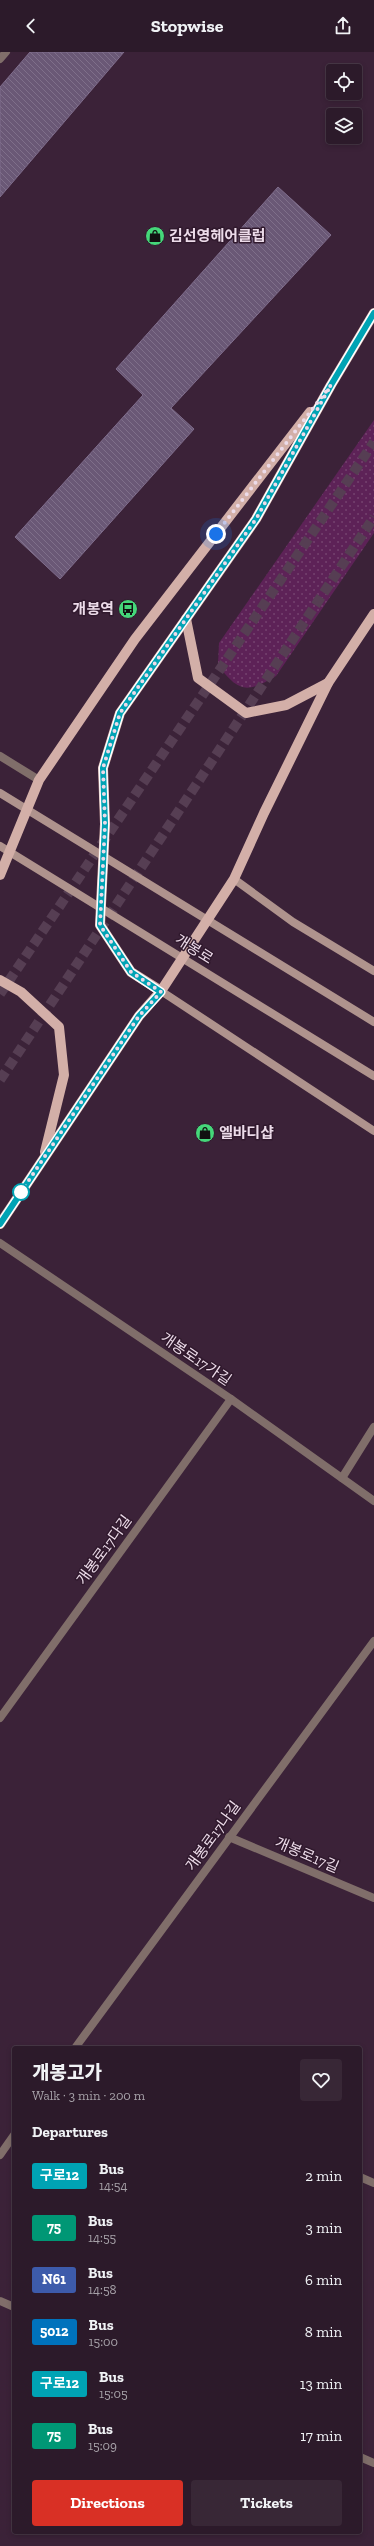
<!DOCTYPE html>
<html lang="en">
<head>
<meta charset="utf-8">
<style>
	body { margin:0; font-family:"Zilla Slab","Noto Sans KR",serif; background:#382736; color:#f1f3f6; height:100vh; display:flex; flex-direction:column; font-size:15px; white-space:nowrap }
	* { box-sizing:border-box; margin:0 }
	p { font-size:13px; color:#a6a1a8 }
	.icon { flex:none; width:22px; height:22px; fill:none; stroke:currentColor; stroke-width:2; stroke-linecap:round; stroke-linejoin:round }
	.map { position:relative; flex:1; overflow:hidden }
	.side { position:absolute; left:12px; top:1994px; width:350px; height:488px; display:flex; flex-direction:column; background:#2c1a2a; border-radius:4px; box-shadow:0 2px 6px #0003,0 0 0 1px #483847 }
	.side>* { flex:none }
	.badge { padding:0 8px; border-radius:3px; font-size:14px; line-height:26px }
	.fabs { position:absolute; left:326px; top:12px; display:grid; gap:8px }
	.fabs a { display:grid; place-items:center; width:36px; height:36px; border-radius:4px; background:#2c1a2a; box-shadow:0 2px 6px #0003,0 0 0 1px #483847; font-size:20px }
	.you { position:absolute; width:20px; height:20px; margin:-10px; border:3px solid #fff; border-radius:50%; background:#1a73e8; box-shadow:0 0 0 6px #1a73e833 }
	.map>.badge { position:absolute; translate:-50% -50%; box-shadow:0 0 0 2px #fff }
	h2 { padding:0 20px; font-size:15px; line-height:36px }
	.round { display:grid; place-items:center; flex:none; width:42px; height:42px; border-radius:4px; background:#382736 }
	.overview { display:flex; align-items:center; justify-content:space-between; height:68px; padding:0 20px }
	h1 { font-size:19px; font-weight:800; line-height:30px }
	.button { display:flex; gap:8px; margin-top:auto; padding:8px 20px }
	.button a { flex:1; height:46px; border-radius:4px; background:#d93025; color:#fff; font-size:16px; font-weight:800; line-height:46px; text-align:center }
	.button a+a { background:#382736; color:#f1f3f6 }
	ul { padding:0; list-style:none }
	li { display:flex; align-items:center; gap:12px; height:52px; padding:0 20px }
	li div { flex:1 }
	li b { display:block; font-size:15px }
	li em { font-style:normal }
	li .badge { min-width:44px; font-weight:700; text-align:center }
	header { display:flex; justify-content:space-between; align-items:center; height:52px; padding:0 20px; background:#2c1a2a; font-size:18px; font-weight:800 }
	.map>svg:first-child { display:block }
</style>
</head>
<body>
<header><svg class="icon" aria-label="back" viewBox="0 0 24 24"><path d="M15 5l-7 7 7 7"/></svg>Stopwise<svg class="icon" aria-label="share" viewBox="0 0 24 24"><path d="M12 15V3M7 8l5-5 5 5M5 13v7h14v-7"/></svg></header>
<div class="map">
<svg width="374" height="2494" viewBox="0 0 374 2494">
	<defs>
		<pattern id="grass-dots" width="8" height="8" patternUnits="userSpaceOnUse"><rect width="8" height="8" fill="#5d2257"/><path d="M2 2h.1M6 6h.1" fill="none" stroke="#74426f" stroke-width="1.8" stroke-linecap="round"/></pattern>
		<pattern id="building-back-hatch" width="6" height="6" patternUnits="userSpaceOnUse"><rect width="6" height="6" fill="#6a5876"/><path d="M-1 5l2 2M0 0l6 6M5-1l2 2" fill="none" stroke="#7f6f8a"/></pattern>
	</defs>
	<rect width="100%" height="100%" fill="#3b2238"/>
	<path fill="url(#grass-dots)" d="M374 368V481L276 624C247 641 239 641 218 613L219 591Z"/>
	<g fill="url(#building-back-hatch)" stroke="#7f6d8c">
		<polygon points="30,0 124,0 0,145 0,35"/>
		<polygon points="278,135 331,183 171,356 194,377 60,527 15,485 143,343 116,317"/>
	</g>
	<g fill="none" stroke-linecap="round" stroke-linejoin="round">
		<g stroke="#563e53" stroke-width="10" stroke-dasharray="10 5" stroke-linecap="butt">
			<polyline points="0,942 374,390"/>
			<polyline points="0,1028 374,465"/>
		</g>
		<polyline stroke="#806e6a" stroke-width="8" points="0,7 6,0"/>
		<g stroke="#806e6a" stroke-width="8">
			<polyline points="0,704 39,728"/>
			<polyline points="0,1191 231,1347 374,1449"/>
			<polyline points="342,1426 374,1375"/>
			<polyline points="0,1666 231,1347"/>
			<polyline points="229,1785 374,1846"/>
			<polyline points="75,1996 374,1589"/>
			<polyline points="0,2103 14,2083"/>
			<polyline points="360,2125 374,2131"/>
			<polyline points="0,2249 14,2255"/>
			<polyline points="360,2405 374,2411"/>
		</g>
		<g stroke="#af938d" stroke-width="8">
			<polyline points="0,741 374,970"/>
			<polyline points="0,794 374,1024"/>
			<polyline points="234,827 293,870 374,919"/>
			<polyline points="161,939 374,1079"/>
		</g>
		<g stroke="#d3afa8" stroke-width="10">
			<polyline points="186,567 198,626 246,661 286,653 328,631"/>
			<polyline points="0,823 39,728 135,587 310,360"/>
			<polyline points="0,928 21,940 59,975 64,1023 45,1100"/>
			<polyline points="161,939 131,920 100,873 105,772 103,716 120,661 256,467 331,333 374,261"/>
			<polyline points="0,1172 139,964 161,939 234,827 264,761 328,631 374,562"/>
		</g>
	</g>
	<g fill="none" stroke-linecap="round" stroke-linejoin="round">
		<g stroke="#fff" stroke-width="9">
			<polyline id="line" points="0,1172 139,964 161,940 131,920 100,873 105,772 103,716 120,661 256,467 331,333 374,261"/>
		</g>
		<use href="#line" stroke="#00a3b4" stroke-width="6"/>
		<polyline stroke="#ecdbe9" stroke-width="4" stroke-dasharray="0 7.2" points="21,1140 139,964 161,940 131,920 100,873 105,772 103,716 120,661 256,467 331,333 216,482"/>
	</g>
	<defs>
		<g id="shop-disc" transform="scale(1)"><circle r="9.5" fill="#45d77a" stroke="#30192d"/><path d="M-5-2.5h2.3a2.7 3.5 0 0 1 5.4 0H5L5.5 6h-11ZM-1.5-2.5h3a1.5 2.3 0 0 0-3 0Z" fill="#111"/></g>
		<g id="bus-disc" transform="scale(1)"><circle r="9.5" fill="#45d77a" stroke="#30192d"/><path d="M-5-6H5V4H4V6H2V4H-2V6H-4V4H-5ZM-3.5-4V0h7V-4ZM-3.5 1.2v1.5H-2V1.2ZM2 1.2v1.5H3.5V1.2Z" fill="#111"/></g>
	</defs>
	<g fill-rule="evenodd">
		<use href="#shop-disc" x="155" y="184"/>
		<use href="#bus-disc" x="128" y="557"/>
		<use href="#shop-disc" x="205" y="1081"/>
	</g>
	<circle fill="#fff" stroke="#00a3b4" stroke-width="2" cx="21" cy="1140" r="8"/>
	<g text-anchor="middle" stroke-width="3" stroke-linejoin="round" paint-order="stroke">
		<g font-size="15" font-weight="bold" fill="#ecdbe9" stroke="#30192d" text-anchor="start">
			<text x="169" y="189">김선영헤어클럽</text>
			<text x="114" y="562" text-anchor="end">개봉역</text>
			<text x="219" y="1086">엘바디샵</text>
		</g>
		<g font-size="15" fill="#ecdbe9" stroke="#30192d">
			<text transform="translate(194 897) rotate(32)" y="5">개봉로</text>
			<text transform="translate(196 1307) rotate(34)" y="5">개봉로17가길</text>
			<text transform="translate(104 1498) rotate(-54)" y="5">개봉로17다길</text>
			<text transform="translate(213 1784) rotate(-54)" y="5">개봉로17나길</text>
			<text transform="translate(307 1803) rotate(23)" y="5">개봉로17길</text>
		</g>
	</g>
</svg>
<div class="fabs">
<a><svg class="icon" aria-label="locate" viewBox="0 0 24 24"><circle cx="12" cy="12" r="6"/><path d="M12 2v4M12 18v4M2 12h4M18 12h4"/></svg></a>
<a><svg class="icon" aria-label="layers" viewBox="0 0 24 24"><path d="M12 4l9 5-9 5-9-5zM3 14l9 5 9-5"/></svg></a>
</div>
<div class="you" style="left:216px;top:482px"></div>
<section class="side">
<div class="overview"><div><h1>개봉고가</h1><p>Walk · 3 min · 200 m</p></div><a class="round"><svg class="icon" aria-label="heart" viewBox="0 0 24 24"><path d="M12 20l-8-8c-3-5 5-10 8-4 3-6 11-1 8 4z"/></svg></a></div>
<h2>Departures</h2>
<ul>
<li><span class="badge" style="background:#00a3b4;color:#fff">구로12</span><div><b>Bus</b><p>14:54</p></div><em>2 min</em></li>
<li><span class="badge" style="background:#009775;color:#fff">75</span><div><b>Bus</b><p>14:55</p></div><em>3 min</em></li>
<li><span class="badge" style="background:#3d5bab;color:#fff">N61</span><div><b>Bus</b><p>14:58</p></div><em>6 min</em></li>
<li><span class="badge" style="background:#0072bc;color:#fff">5012</span><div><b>Bus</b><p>15:00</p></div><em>8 min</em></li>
<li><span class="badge" style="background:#00a3b4;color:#fff">구로12</span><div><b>Bus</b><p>15:05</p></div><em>13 min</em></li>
<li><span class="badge" style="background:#009775;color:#fff">75</span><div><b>Bus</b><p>15:09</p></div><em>17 min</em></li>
</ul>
<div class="button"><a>Directions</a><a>Tickets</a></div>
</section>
</div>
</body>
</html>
